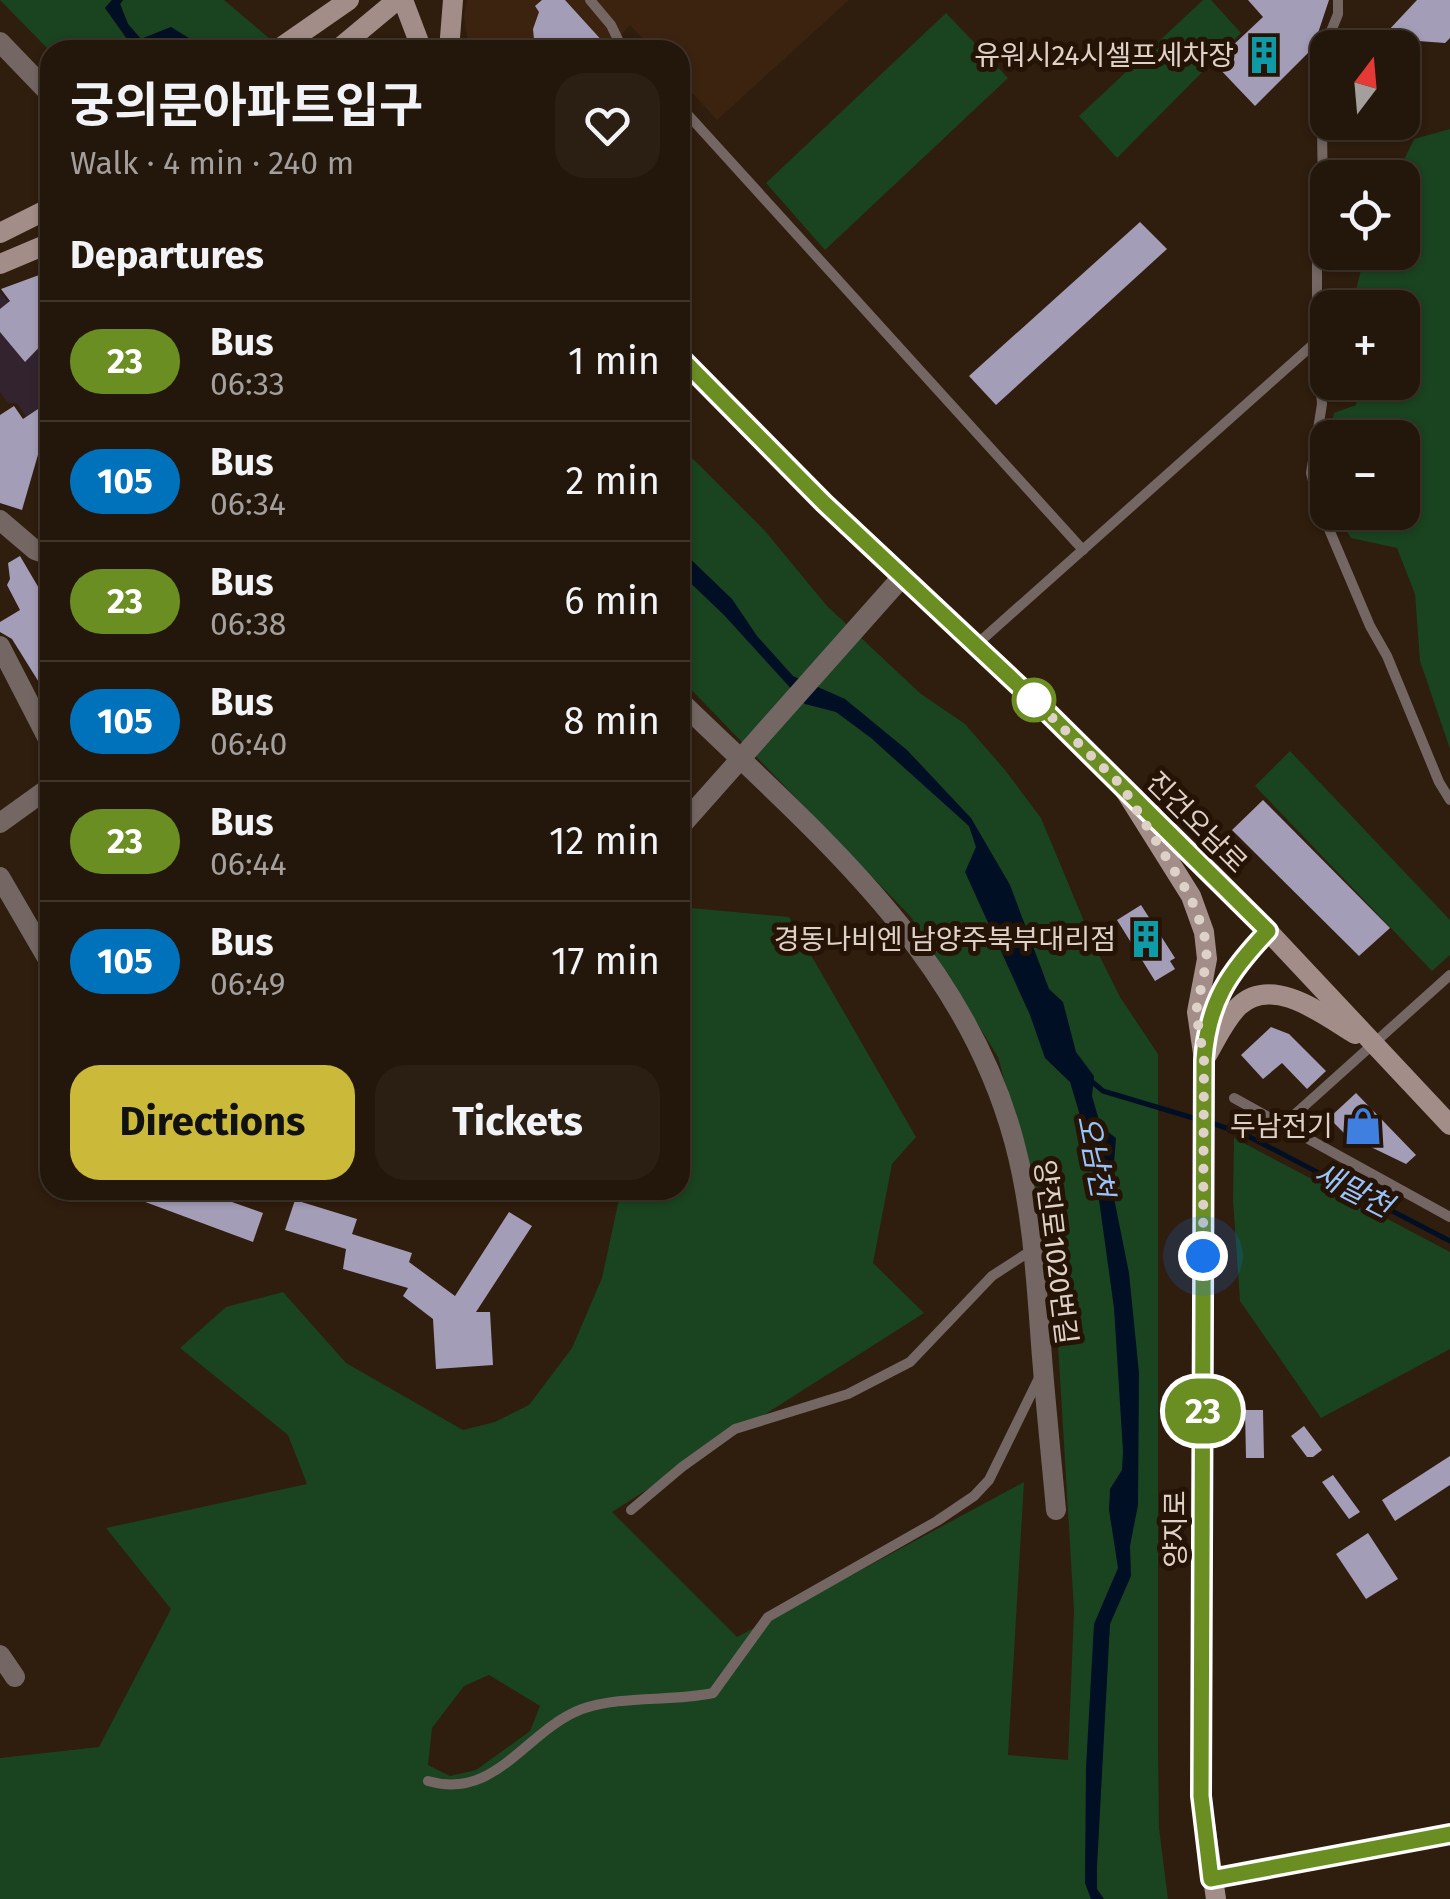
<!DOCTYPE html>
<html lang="en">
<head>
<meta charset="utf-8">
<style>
	body { margin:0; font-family:"Fira Sans","Noto Sans KR",sans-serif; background:#2b1f13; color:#f1f3f6; height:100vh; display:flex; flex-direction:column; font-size:38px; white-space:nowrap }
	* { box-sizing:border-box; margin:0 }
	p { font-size:32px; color:#a39f9c }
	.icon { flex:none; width:55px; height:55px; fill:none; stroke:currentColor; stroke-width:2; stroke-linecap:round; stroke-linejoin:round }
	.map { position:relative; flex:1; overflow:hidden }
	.sheet { position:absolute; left:40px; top:40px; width:650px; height:1160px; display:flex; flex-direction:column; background:#23160a; border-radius:30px; box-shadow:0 2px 8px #0004,0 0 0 2px #40352b }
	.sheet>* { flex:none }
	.badge { padding:0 20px; border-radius:32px; font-size:35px; line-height:65px }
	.needle { width:65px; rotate:16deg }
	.buttons { position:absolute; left:1310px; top:30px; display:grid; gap:20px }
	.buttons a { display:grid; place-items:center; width:110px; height:110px; border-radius:20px; background:#23160a; box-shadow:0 2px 8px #0004,0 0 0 2px #40352b; font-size:50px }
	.you { position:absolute; width:50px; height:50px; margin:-25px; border:8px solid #fff; border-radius:50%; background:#1a73e8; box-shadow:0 0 0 15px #1a73e833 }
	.map>.badge { position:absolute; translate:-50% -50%; box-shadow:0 0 0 5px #fff }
	h2 { padding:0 30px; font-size:38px; line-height:90px }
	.round { display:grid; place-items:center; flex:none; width:105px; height:105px; border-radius:30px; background:#2b1f13 }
	.overview { display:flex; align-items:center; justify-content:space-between; height:170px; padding:0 30px }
	h1 { font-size:48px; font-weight:700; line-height:75px }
	.button { display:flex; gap:20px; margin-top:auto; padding:20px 30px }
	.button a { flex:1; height:115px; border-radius:30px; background:#cbba39; color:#111; font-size:40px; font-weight:700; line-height:115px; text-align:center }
	.button a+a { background:#2b1f13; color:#f1f3f6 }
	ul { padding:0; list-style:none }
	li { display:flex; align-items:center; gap:30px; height:120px; padding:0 30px; border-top:2px solid #40352b }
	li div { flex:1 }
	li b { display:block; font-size:38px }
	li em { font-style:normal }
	li .badge { min-width:110px; font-weight:700; text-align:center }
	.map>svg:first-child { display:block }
</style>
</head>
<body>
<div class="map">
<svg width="1450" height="1899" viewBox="0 0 1450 1899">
	<rect width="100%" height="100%" fill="#2f1d0e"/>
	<polygon fill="#3b2310" points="467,0 849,0 717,120 680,80 680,50 653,50 630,25 607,50 469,50 464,16"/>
	<polygon fill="#32232e" points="0,292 46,346 50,343 50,469 45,469 45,449 35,431 17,403 8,403 0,392"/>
	<g fill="#1a4320" fill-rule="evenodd">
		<polygon points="0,0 112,0 105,8 130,44 140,50 50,51"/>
		<polygon points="123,0 224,0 283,50 208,50 171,27 141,39 128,24 120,4"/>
		<polygon points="1203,0 1211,0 1241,33 1117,158 1079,116"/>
		<polygon points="946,13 1008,78 825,250 766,183"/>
		<polygon points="1450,129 1450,749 1420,661 1415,594 1397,548 1351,538 1336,513 1402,512 1402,438 1328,437 1334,413 1356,405 1360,383 1402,382 1402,308 1352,307 1365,253 1402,252 1402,178 1396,177 1414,139"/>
		<path d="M680 446 765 531 827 606 921 694 965 724 1005 770 1041 818 1093 943 1120 997 1158 1054V1744L1159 1828 1168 1899H0V1758L99 1747 171 1609 106 1528 307 1484 288 1435 180 1348 226 1307 283 1292 346 1363 463 1430 495 1422 529 1405 572 1348 602 1278 621 1190H680V951L691 908 789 917 916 1137 892 1164 873 1263 924 1313 612 1512 737 1637 1024 1482 1008 1755 1068 1760 1074 1611 1056 1311 1033 1188 998 1057 911 917 680 678ZM489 1675 540 1706 530 1731 476 1770 450 1776 428 1765 432 1728 464 1686Z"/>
		<polygon points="1290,751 1450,920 1450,955 1432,971 1255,786"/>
		<polygon points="1234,1138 1450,1252 1450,1349 1321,1418 1240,1301 1233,1200"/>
	</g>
	<g fill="#010f24">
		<polygon points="112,0 123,0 120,4 128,24 141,39 171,27 208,50 140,50 131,44 105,8"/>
		<polygon points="680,549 732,599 757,636 793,676 845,699 907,750 971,818 1010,885 1049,989 1063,1002 1076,1052 1094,1076 1092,1096 1101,1127 1116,1138 1112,1188 1129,1273 1139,1373 1138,1505 1130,1546 1131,1576 1110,1624 1097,1867 1097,1889 1104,1899 1091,1899 1085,1883 1086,1768 1094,1624 1118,1568 1109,1510 1110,1489 1122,1470 1123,1451 1114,1308 1095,1171 1082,1122 1070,1082 1045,1058 1030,1015 965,872 976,847 969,826 871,738 836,712 805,704 724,615 681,574"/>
	</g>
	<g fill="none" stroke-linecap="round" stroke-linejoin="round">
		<g stroke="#010f24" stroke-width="5">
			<polyline points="1090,1080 1103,1091 1200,1120"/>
			<polyline points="1211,1123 1242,1133 1450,1241"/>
		</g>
	</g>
	<g fill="#a39db7">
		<polygon points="542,0 565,0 605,44 598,50 535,50 533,29 539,12 535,6"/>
		<polygon points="1248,0 1329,0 1313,48 1255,106 1214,63 1263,17"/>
		<polygon points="1417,0 1450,0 1450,38 1445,43 1418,41 1402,58 1402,48 1372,48"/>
		<polygon points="1371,122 1395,122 1390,141 1368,134"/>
		<polygon points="1140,222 1167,249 996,405 969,376"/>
		<polygon points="50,271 50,336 25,362 0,332 0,309 10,301 1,289"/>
		<polygon points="50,401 50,435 44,434 22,510 0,503 0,415 14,406 23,419"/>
		<polygon points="20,556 50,607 50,700 12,639 0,632 0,622 20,610 7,585 10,579 8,563"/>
		<polygon points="1263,800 1390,928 1359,956 1232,830"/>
		<polygon points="1141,905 1175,958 1170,961 1175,969 1155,981 1117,920"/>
		<polygon points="1271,1027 1289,1034 1326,1071 1307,1089 1282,1063 1263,1079 1241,1055"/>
		<polygon points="1356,1093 1416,1155 1406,1164 1346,1135 1329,1118"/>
		<polygon points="113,1190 198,1190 263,1213 253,1242"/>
		<polygon points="295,1200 357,1219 352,1234 412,1253 409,1262 455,1296 509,1212 532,1226 476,1312 490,1312 493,1365 436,1369 433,1319 403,1296 408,1288 343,1269 346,1249 285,1230"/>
		<polygon points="1245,1410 1263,1410 1264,1458 1246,1458"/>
		<polygon points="1304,1426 1322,1450 1313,1457 1307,1457 1291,1436"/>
		<polygon points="1450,1456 1450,1485 1395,1521 1382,1500"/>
		<polygon points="1333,1475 1360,1512 1349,1519 1322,1482"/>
		<polygon points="1368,1533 1398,1579 1366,1599 1336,1554"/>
	</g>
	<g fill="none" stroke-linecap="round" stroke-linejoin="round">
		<g stroke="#736663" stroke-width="10">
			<polyline points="590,0 611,25 623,50"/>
			<polyline points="1338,0 1338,14 1321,56 1323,198 1317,253 1317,341 1322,404 1311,473 1320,508 1370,626 1387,656 1439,782 1450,800"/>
			<polyline points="680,106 1083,550"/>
			<polyline points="976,645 1317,341"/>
			<polyline points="1234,1098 1450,1217"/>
			<polyline points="1283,1125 1450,975"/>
			<polyline points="631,1510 682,1467 735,1429 848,1394 910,1362 992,1276 1032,1250"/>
			<path d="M428 1781C496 1801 526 1730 582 1709 623 1695 671 1702 713 1693L768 1617 937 1521 974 1496 989 1480 1039 1378"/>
		</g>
		<g stroke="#736663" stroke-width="20">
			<polyline points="0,42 50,94"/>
			<polyline points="0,520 35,550 50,555"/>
			<polyline points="0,646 50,743"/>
			<path d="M680 701C815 832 963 952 1014 1141 1032 1207 1036 1276 1041 1344 1045 1399 1051 1454 1056 1510"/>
			<polyline points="0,823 50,787"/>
			<polyline points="680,827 902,577"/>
			<polyline points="0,877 50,963"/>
			<polyline points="0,1655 15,1677"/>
			<polyline points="1211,1879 1450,1834"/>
		</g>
		<g stroke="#a28d89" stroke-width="20">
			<polyline points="403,0 422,50"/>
			<polyline points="277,50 349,0"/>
			<polyline points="337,50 397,0"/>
			<polyline points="449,50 453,0"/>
			<polyline points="0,233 50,208"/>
			<polyline points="0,264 50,243"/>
			<polyline points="680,357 825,503 1048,713 1268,931 1450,1125"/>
			<polyline points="1122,786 1191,896 1204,932 1207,959 1197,1012 1204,1060 1201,1797 1216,1899"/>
			<path d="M1206 1039C1218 987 1232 969 1268 931"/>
			<path d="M1204 1060C1215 1043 1224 1020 1239 1006 1273 974 1325 1016 1355 1034"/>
		</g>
	</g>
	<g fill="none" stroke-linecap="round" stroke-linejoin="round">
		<g stroke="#fff" stroke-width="22">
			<path id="line" d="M680 357 824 503 1048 713 1268 931C1229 972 1208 1002 1204 1060L1201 1796 1211 1879 1450 1834"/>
		</g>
		<use href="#line" stroke="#6b8e23" stroke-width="15"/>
		<polyline stroke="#ded1c8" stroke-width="10" stroke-dasharray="0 18" points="1034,700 1024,690 1122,786 1190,896 1204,932 1207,959 1196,1012 1204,1060 1203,1256"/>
	</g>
	<defs>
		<g id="building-bare" transform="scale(3)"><path d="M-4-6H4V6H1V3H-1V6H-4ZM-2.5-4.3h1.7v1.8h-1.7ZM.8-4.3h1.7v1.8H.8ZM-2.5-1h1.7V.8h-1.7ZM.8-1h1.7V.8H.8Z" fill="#0f9aa8" stroke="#251305" stroke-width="2.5" paint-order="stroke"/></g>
		<g id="shop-bare" transform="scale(3)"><path d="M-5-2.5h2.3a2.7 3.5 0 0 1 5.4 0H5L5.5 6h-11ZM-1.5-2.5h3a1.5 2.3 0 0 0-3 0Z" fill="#3f7fe0" stroke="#251305" stroke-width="2.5" paint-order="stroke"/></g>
	</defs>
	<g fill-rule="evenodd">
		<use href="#building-bare" x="1264" y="55"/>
		<use href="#building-bare" x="1146" y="939"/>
		<use href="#shop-bare" x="1363" y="1126"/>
	</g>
	<circle fill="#fff" stroke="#6b8e23" stroke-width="5" cx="1034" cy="700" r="20"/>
	<g text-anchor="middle" stroke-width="10" stroke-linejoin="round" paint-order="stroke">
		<g font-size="28" fill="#ded1c8" stroke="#251305" text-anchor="end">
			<text x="1234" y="65">유워시24시셀프세차장</text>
			<text x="1116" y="949">경동나비엔 남양주북부대리점</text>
			<text x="1333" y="1136">두남전기</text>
		</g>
		<g font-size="28" fill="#ded1c8" stroke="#251305">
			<text transform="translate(1197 822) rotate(45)" y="10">진건오남로</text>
			<text transform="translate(1056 1252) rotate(83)" y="10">양진로1020번길</text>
			<text transform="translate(1175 1529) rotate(-90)" y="10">양지로</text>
		</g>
		<g font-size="30" font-style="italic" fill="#98c4fd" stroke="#251305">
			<text transform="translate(1095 1156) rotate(79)" y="10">오남천</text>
			<text transform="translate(1353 1190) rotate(27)" y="10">새말천</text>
		</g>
	</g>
</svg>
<div class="buttons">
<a><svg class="needle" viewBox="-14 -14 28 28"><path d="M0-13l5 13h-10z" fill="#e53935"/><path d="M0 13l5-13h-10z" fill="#a39f9c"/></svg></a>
<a><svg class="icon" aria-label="locate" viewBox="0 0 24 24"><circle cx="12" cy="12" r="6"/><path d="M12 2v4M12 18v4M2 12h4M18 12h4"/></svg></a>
<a>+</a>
<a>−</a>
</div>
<div class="you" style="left:1203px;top:1256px"></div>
<b class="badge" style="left:1203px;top:1411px;background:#6b8e23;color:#fff">23</b>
<section class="sheet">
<div class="overview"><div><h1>궁의문아파트입구</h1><p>Walk · 4 min · 240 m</p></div><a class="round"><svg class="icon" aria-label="heart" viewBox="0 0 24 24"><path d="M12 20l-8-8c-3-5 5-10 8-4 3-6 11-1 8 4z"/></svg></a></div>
<h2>Departures</h2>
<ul>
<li><span class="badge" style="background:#6b8e23;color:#fff">23</span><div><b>Bus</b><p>06:33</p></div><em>1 min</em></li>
<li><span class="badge" style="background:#0072bc;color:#fff">105</span><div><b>Bus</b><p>06:34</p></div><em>2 min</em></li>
<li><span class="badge" style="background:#6b8e23;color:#fff">23</span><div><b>Bus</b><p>06:38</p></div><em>6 min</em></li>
<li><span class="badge" style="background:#0072bc;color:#fff">105</span><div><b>Bus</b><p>06:40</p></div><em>8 min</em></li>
<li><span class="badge" style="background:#6b8e23;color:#fff">23</span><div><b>Bus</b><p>06:44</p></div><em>12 min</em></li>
<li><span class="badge" style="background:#0072bc;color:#fff">105</span><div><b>Bus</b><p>06:49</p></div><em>17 min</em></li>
</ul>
<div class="button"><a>Directions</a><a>Tickets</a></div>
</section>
</div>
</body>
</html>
